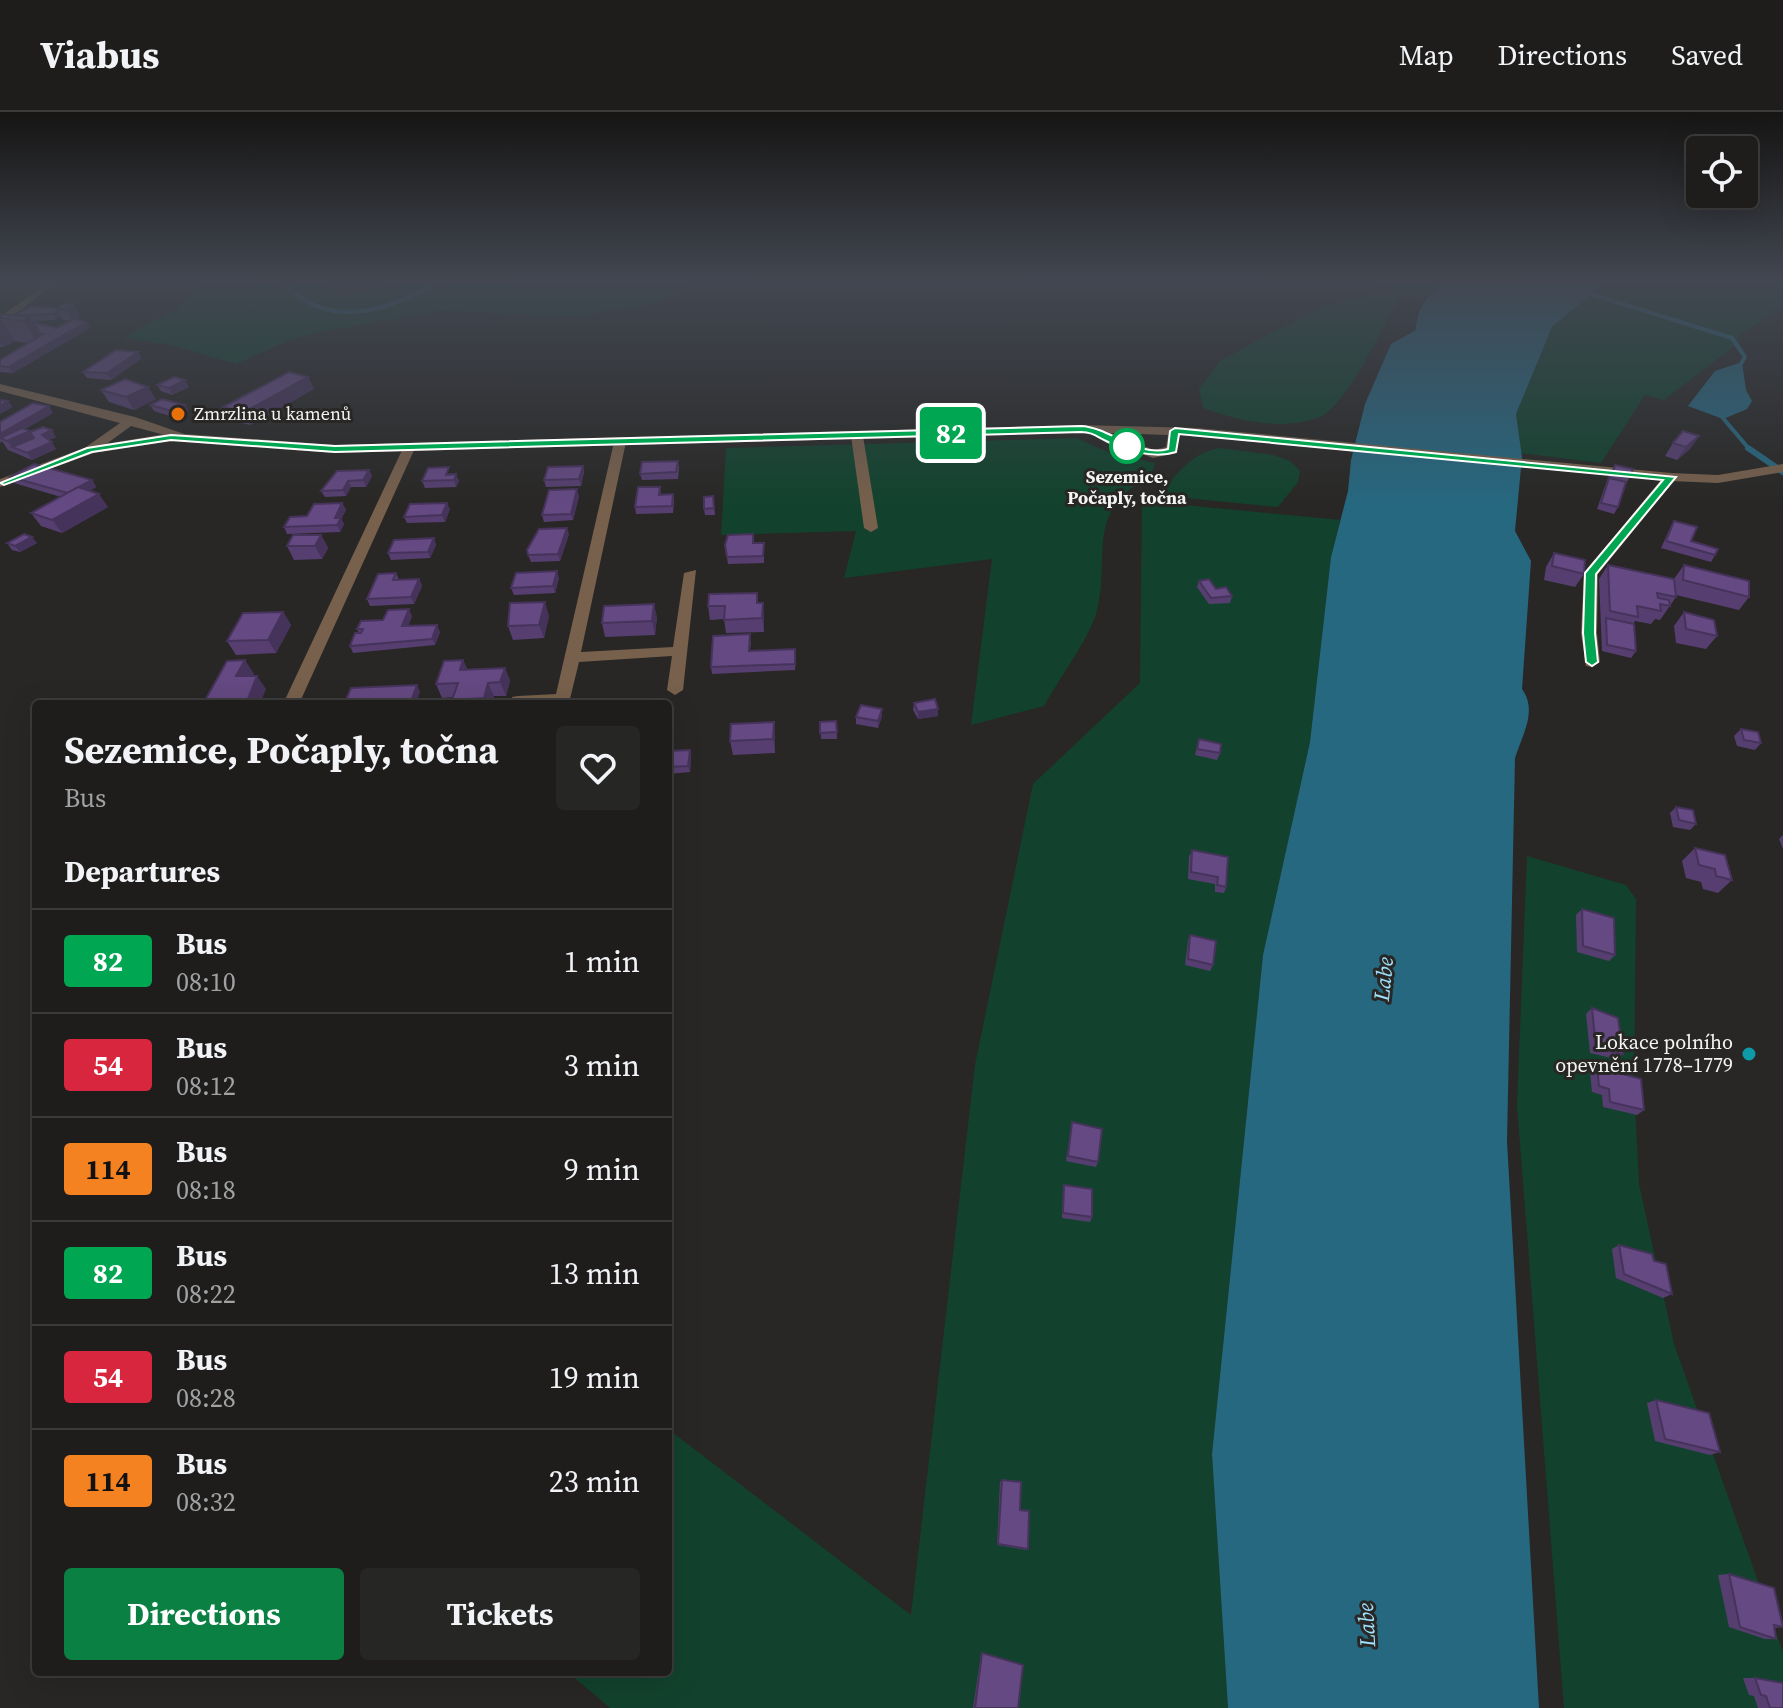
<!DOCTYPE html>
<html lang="en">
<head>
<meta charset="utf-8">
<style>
	body { margin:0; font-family:"Source Serif 4",serif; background:#262625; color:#f1f3f6; height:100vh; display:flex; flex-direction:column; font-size:30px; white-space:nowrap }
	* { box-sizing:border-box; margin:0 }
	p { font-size:26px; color:#a1a2a3 }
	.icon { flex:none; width:44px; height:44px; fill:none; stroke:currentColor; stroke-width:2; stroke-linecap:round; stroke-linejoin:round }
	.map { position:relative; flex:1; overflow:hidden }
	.details { position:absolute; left:32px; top:588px; width:640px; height:976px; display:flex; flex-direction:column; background:#1e1d1c; border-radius:8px; box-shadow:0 8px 32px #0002,0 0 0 2px #3c3b3b }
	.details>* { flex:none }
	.badge { padding:0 16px; border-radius:6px; font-size:28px; line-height:52px }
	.buttons { position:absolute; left:1686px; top:24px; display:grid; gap:16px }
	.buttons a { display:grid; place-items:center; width:72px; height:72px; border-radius:8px; background:#1e1d1c; box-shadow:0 8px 32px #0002,0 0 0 2px #3c3b3b; font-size:40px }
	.map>.badge { position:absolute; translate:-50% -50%; box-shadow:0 0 0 4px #fff }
	h2 { padding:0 32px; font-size:30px; line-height:72px }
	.round { display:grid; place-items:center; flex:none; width:84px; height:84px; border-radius:8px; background:#262625 }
	.headline { display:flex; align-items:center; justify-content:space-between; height:136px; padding:0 32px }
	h1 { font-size:38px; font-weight:700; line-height:60px }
	.button { display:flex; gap:16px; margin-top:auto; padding:16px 32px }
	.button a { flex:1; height:92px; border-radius:8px; background:#0b8043; color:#fff; font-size:32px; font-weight:700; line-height:92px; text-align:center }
	.button a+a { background:#262625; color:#f1f3f6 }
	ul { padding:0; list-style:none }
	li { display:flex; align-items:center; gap:24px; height:104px; padding:0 32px; border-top:2px solid #3c3b3b }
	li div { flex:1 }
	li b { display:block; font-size:30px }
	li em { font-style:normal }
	li .badge { min-width:88px; font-weight:700; text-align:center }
	header { display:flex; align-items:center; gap:48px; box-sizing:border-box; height:112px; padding:0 40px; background:#1e1d1c; border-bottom:2px solid #3c3b3b }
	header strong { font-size:38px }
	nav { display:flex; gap:44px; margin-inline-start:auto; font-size:28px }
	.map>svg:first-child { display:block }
</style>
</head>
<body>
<header>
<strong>Viabus</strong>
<nav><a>Map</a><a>Directions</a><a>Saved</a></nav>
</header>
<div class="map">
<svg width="1783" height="1596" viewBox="0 0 1783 1596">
	<rect width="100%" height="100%" fill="#282725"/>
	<g fill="#12422d">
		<polygon points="199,171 322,171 356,182 392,171 691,171 665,187 647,193 577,204 442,199 324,219 290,228 236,252 172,233 124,226 190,187"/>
		<path d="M1367 171H1445L1422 186 1401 181C1389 206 1346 293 1322 304 1284 320 1240 309 1203 296L1199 277 1220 249 1271 221 1330 192 1393 179Z"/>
		<polygon points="1604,171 1783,171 1783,194 1737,225 1741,229 1664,288 1645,283 1601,351 1521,341 1516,302 1552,215"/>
		<path d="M1076 326 1110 341 1155 351 1151 364C1082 399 1112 444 1096 502 1089 526 1057 570 1044 594L971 613 992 447 844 466 856 419 721 423 726 336Z"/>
		<path d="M1220 336 1273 343 1290 349 1300 359 1298 370 1278 395 1166 384 1164 379C1177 359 1196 339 1220 336Z"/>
		<polygon points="1142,389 1340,408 1331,445 1310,630 1263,843 1212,1342 1228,1596 610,1596 568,1560 668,1560 668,1317 911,1503 975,953 1033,672 1140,571"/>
		<polygon points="1527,744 1626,773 1636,787 1634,972 1639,1072 1674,1232 1783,1540 1783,1596 1564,1596 1517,993"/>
	</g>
	<g fill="#266880">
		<path d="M1445 171H1604L1552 215 1516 302 1522 345 1515 419 1531 449 1522 577C1538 599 1522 623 1515 646L1507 1029 1539 1596H1228L1212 1342 1263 843 1310 630 1331 445 1348 379 1351 348 1365 292 1391 232 1416 218C1416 199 1429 179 1445 171Z"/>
		<polygon points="1742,250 1746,278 1752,289 1747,297 1723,307 1688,294 1715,259"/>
	</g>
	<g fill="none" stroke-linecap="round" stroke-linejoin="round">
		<g stroke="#266880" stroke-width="4">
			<path d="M281 171C293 179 305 190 319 195 357 209 403 191 435 171"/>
			<polyline points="1581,179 1732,226 1745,245 1736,260"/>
			<polyline points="1717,299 1750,338"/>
		</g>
		<polyline stroke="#266880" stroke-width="6" points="1748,336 1783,360"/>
		<polygon fill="#77604c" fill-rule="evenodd" points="48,171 55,171 17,201 11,201 11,197"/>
		<g fill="#77604c" fill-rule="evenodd">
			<polygon points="10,197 19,199 0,214 0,206"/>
			<polygon points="0,272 135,305 193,325 187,329 131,314 94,341 86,341 86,335 120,311 0,279"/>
			<polygon points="857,320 863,324 878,416 871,420 864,416 851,324"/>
			<polygon points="620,326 626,330 581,540 673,535 684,461 696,458 683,578 675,583 667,578 672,544 579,550 569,591 512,592 512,585 518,584 556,582 614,330"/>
			<polygon points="409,332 415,336 299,592 283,592 403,336"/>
			<polygon points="1666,362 1677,365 1598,462 1597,521 1600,550 1592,555 1586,554 1581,521 1584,461"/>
		</g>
		<path fill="#77604c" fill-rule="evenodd" d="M1081 313 1197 316 1671 361 1718 363 1783 352V360L1718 371 1671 369 1180 323 1176 341 1153 346 1096 325 1095 321H1081L335 341 171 329 94 341 0 375V367L87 335 171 321 335 333ZM1110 321 1168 323 1166 335 1154 338Z"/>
	</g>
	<g fill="#563f70" fill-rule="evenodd">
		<path d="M73 192 80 204 75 208 90 216 13 261 0 260V248L28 231 15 229 4 235H0V202L14 204ZM61 205 63 208 71 209 56 216 33 210 32 209 56 208Z"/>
		<polygon points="142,246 111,268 87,266 83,260"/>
		<polygon points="308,265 314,277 250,313 230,308 223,295"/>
		<polygon points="157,273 189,275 172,283 161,279"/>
		<polygon points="101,278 156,287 134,298 109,290"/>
		<polygon points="150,293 185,293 188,299 176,306 154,299"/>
		<polygon points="53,301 25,317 30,320 56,325 49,328 56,337 32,348 8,338 2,329 0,331 0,310"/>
		<polygon points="1699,324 1690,337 1677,348 1665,344 1673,331"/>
		<polygon points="678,349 679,355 678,367 642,368 640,362"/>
		<polygon points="1615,353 1630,364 1626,372 1618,395 1614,402 1597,397 1608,366"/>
		<polygon points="583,354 584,360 581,374 546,375 544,368"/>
		<polygon points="369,358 372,364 366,375 351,375 346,384 325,385 321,379"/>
		<polygon points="452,361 451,363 459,369 456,375 425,376 422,369"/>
		<polygon points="10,365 92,368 96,375 89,379 108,395 62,421 41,414 31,401 61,385 14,371"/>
		<polygon points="660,375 661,383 673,382 674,389 673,401 636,402 635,395"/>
		<polygon points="579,384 573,408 544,410 542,403"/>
		<polygon points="713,384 715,403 705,403 704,397"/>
		<polygon points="342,391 346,398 341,407 344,412 340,420 287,422 284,415 307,404"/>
		<polygon points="450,397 445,410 407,411 404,405"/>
		<polygon points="1674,409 1691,429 1715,443 1711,450 1661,436 1670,416"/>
		<polygon points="569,422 560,449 531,450 528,443"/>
		<polygon points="321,423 328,436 322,447 294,448 287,434"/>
		<polygon points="434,426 436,433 430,446 391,448 388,441"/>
		<polygon points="7,431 37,431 20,440 12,438"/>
		<polygon points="764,431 764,451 728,452 725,433"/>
		<polygon points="1554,441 1584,462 1575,475 1544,468 1546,455"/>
		<polygon points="1608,453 1674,467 1684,453 1749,485 1739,498 1676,483 1676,485 1660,508 1655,507 1651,512 1635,509 1633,512 1636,539 1631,546 1602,539 1599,467"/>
		<polygon points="396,461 399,468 419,467 422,474 414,492 370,494 367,487"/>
		<polygon points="559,466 555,481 514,483 511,476"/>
		<polygon points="1199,469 1232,484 1230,491 1209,492 1197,475"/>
		<polygon points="757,481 758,491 764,505 764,520 726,521 724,507 710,508 708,494"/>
		<polygon points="283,500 291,513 276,541 236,543 227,529"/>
		<polygon points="1684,500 1717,524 1706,537 1676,531 1674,514"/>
		<polygon points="412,504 408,514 440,520 435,533 353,541 350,534 359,521 357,517 383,508"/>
		<polygon points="549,504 544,526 513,528 508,514"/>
		<polygon points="657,505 655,523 605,525 602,511"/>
		<polygon points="751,529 750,539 796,544 795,558 712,562 711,555"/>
		<polygon points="463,548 467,557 505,556 510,569 506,584 494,584 492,592 454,592 452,588 453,585 442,586 436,572"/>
		<polygon points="914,591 938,597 938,604 918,607 913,598"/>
		<polygon points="882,597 882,604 878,616 856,612 856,605"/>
		<polygon points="836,609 837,627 821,627 820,610"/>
		<polygon points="1741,617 1761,631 1755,638 1737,634 1734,624"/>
		<polygon points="775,624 775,641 733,643 730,629"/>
		<polygon points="1199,627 1220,641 1217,648 1195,643"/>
		<polygon points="690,638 691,645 690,660 668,662 668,639"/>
		<polygon points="1676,695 1696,712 1690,718 1673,715 1670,701"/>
		<polygon points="1783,723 1783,737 1779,727"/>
		<polygon points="1695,736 1732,768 1718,781 1703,777 1701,770 1686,766 1682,749"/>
		<polygon points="1192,738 1226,775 1224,781 1215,780 1215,772 1188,767 1189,745"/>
		<polygon points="1582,797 1615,843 1609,849 1577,840 1576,803"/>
		<polygon points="1190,823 1213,853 1210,859 1185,853 1188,829"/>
		<polygon points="1592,896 1623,942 1616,947 1590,941 1586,902"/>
		<polygon points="1597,955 1644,998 1637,1003 1603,995 1602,983 1592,980 1590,960"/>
		<polygon points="1072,1010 1098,1050 1096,1055 1066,1049"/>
		<polygon points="1064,1073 1092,1105 1090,1110 1062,1106 1063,1078"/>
		<polygon points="1619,1133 1654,1149 1672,1182 1663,1186 1616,1166 1612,1137"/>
		<polygon points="1656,1288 1720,1340 1710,1343 1655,1329 1647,1291"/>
		<polygon points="1002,1368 1020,1398 1028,1437 1026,1438 997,1433 1000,1370"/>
		<polygon points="1729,1462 1783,1515 1774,1516 1776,1527 1765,1527 1729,1515 1718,1463"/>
		<polygon points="982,1541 1018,1596 973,1596 981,1542"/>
		<polygon points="1743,1566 1755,1566 1783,1596 1758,1596 1754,1584 1749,1583"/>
	</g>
	<g fill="#46335b">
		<polygon points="73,192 80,204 73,209 65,197"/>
		<polygon points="57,199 61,205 56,208 53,202"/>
		<polygon points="30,205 45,229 38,232 23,209"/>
		<polygon points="0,206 15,229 4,235 0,229"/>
		<polygon points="86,210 90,216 13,261 8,255"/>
		<polygon points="138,240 142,246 111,268 107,261"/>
		<polygon points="308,265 314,277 250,313 244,300"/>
		<polygon points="185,268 189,275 172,283 169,276"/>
		<polygon points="148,275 156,287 134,298 126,285"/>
		<polygon points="8,289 13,295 0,302 0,294"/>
		<polygon points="185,293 188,299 176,306 172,299"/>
		<polygon points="49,294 53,301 5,328 0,326 0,322"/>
		<polygon points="52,318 56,325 46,329 42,323"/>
		<polygon points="30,319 39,332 12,335 7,329"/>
		<polygon points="1699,324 1690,337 1677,348 1686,335"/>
		<polygon points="52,330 56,337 32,348 27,341"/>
		<polygon points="583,354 584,360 581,374 579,367"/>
		<polygon points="369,358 372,364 366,375 363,368"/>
		<polygon points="456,362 459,369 456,375 454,368"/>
		<polygon points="92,368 96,375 73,388 68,381"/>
		<polygon points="348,369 351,375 346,384 343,378"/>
		<polygon points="577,377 579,384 573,408 571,402"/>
		<polygon points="99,382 108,395 62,421 52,408"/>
		<polygon points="342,391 346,398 341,407 344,412 340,420 335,406"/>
		<polygon points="447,391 450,397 445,410 442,403"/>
		<polygon points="567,416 569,422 560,449 558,442"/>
		<polygon points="321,423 328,436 322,447 315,434"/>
		<polygon points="32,425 37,431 20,440 15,434"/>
		<polygon points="434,426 436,433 430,446 428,440"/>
		<polygon points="557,459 559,466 555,481 553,474"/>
		<polygon points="419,467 422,474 414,492 411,485"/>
		<polygon points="545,490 549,504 544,526 539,513"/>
		<polygon points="763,491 764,505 764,520 762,506"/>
		<polygon points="654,492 657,505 655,523 652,509"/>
		<polygon points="409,497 412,504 406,521 402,514"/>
		<polygon points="283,500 291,513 276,541 268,528"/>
		<polygon points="437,513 440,520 435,533 432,527"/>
		<polygon points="245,548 254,562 245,578 236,564"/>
		<polygon points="463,548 469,562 460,558"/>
		<polygon points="505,556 510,569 506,584 500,570"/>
		<polygon points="257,564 266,577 260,592 246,592"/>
		<polygon points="488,571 494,584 492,592 486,592 484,586"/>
		<polygon points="417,573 420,580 416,592 410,592"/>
		<polygon points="882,597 882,604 878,616 878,609"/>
		<polygon points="938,597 938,604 918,607 918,600"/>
		<polygon points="774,610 775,624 775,641 773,627"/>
		<polygon points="690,638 691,645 690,660 688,654"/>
	</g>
	<g fill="#644982" stroke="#46335b" stroke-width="2">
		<polygon points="64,192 73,192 65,197 56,197"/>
		<polygon points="31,194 56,196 57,199 53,202 14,203"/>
		<polygon points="0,202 30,205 23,209 0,206"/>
		<polygon points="74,207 86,210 8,255 0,254 0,248 43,222 41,222 33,210 56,216"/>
		<polygon points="116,238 138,240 107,261 83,260"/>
		<polygon points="289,260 308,265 244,300 223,295"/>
		<polygon points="174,265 185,268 169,276 157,273"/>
		<polygon points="125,267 148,275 126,285 101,278"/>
		<polygon points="162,287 185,293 172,299 150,293"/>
		<polygon points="0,288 8,289 0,294"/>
		<polygon points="33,291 49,294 0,322 0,310"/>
		<polygon points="43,315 52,318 42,323 52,330 27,341 12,335 34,326 30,320"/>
		<polygon points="22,316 30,319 7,329 0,326"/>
		<polygon points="1683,319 1699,324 1686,335 1673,331"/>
		<polygon points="678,349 676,360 640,362 642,350"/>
		<polygon points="34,352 92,368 68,381 10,365"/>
		<polygon points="1615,353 1633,357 1630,364 1613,360"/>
		<polygon points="583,354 579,367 544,368 548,355"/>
		<polygon points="449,355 446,363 456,362 454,368 422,369 428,356"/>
		<polygon points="369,358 363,368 348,369 343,378 321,379 337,359"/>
		<polygon points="1609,366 1626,370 1618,395 1601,391"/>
		<polygon points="78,375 99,382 52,408 31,401"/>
		<polygon points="638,375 660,375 659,383 673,382 672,394 635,395"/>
		<polygon points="577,377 571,402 542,403 549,378"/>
		<polygon points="713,384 714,396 704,397 704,385"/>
		<polygon points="342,391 335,406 341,406 337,413 284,415 290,405 307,404 314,392"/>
		<polygon points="447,391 442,403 404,405 410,392"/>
		<polygon points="1674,409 1697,415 1691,429 1718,437 1715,443 1666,429"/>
		<polygon points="567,416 558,442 528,443 527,438 539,417"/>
		<polygon points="24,422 32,425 15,434 7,431"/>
		<polygon points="753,422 753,431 764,431 763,444 727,445 725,433 728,423"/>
		<polygon points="293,423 321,423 315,434 287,434"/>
		<polygon points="434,426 428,440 388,441 394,428"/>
		<polygon points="1554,441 1585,448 1584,462 1552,454"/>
		<polygon points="1608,453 1674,467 1676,485 1657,481 1658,486 1669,488 1670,494 1660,492 1661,499 1637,494 1638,505 1610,499"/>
		<polygon points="1684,453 1749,469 1749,485 1683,468"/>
		<polygon points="557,459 553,474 511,476 516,461"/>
		<polygon points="396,461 393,468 419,467 411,485 367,487 378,462"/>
		<polygon points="1209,467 1216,477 1226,475 1232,484 1211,486 1199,469"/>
		<polygon points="757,481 757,491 763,491 762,506 724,508 725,494 708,494 709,482"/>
		<polygon points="545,490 539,513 508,514 510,491"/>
		<polygon points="654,492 652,509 602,511 604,494"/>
		<polygon points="409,497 402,514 437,513 432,527 350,534 355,521 361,521 363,517 357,517 361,509 383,508 388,498"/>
		<polygon points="283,500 268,528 227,529 243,501"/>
		<polygon points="1684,500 1714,508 1717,524 1686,517"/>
		<polygon points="1606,506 1634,512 1636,539 1607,533"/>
		<polygon points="750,522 749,539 795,537 795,552 711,555 713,524"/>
		<polygon points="245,548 236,564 257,564 246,592 203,592 227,549"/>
		<polygon points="463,548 460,558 505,556 500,570 488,571 484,586 452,588 458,571 436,572 444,549"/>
		<polygon points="417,573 410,592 344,592 351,576"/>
		<polygon points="935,587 938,597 918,600 914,591"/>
		<polygon points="861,593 882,597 878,609 856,605"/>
		<polygon points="836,609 837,620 820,621 820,610"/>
		<polygon points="774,610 773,627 730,629 731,612"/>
		<polygon points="1741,617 1758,620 1761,631 1744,628"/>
		<polygon points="1199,627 1221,632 1220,641 1197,637"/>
		<polygon points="690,638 688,654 668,655 668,639"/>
		<polygon points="1676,695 1693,698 1696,712 1679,708"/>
		<polygon points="1695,736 1725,743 1732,768 1716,764 1715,757 1699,753"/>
		<polygon points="1192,738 1228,745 1226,775 1217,773 1218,765 1191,760"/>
		<polygon points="1582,797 1614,806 1615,843 1583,834"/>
		<polygon points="1190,823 1216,829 1213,853 1188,847"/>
		<polygon points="1592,896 1618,906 1623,942 1596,936"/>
		<polygon points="1597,955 1641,967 1644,998 1610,990 1609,977 1599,974"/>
		<polygon points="1072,1010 1102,1017 1098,1050 1068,1044"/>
		<polygon points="1064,1073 1092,1077 1092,1105 1063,1101"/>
		<polygon points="1619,1133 1652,1142 1654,1149 1666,1152 1672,1182 1624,1162"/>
		<polygon points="1656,1288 1709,1301 1720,1340 1665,1327"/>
		<polygon points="1002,1368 1021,1370 1020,1398 1029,1399 1028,1437 998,1432"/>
		<polygon points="1729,1462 1774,1476 1783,1515 1774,1513 1776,1527 1740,1515"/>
		<polygon points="982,1541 1023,1553 1018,1596 975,1596"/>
		<polygon points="1755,1566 1783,1571 1783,1596 1770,1596 1766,1584 1761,1583"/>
	</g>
	<linearGradient id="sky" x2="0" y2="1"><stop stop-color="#161514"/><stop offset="0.43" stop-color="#424751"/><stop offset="1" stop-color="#424751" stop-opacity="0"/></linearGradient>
	<rect width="1783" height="394" fill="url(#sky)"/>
	<path fill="#00a651" stroke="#fff" stroke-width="2" d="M1081 314C1109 315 1139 346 1168 337L1170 319 1175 316 1676 365 1596 462 1595 521 1598 550 1592 554 1586 550 1583 521 1585 461 1663 368 1179 322 1176 340C1155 347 1125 339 1106 329 1096 324 1092 320 1081 320L335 340 171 328 92 340 4 373 0 371 87 336 171 323 335 334Z"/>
	<circle fill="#e8710a" stroke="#282725" stroke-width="3" cx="178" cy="302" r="8"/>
	<circle fill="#fff" stroke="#00a651" stroke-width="4" cx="1127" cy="334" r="16"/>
	<circle fill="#0f9aa8" stroke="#282725" stroke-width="3" cx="1749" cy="942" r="8"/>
	<g text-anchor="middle" stroke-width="6" stroke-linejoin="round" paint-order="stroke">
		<g font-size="18" fill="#f4f4f2" stroke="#282725" text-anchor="start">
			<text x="194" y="308">Zmrzlina u kamenů</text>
		</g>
		<g font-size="18" font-weight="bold" fill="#f4f4f2" stroke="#282725">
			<text x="1127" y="371">Sezemice,<tspan x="1127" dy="21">Počaply, točna</tspan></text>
		</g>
		<g font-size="20" fill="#f4f4f2" stroke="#282725" text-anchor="end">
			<text x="1733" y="937">Lokace polního<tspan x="1733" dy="23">opevnění 1778–1779</tspan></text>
		</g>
		<g font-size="22" font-style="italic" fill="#a0e1fc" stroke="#282725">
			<text transform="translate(1383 867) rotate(-84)" y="8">Labe</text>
			<text transform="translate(1366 1513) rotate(-93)" y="8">Labe</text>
		</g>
	</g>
</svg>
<div class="buttons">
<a><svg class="icon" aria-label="locate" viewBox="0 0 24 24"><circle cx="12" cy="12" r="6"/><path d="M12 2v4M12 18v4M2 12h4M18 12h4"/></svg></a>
</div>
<b class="badge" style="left:951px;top:321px;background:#00a651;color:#fff">82</b>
<section class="details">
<div class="headline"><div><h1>Sezemice, Počaply, točna</h1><p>Bus</p></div><a class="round"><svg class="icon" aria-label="heart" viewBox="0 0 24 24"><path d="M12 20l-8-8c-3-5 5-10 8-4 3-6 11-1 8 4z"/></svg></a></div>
<h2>Departures</h2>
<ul>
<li><span class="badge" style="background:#00a651;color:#fff">82</span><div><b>Bus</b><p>08:10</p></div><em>1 min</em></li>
<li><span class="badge" style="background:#d7263d;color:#fff">54</span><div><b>Bus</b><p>08:12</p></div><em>3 min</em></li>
<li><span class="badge" style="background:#f58220;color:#111">114</span><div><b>Bus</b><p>08:18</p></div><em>9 min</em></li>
<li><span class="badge" style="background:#00a651;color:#fff">82</span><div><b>Bus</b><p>08:22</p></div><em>13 min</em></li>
<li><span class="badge" style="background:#d7263d;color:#fff">54</span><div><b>Bus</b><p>08:28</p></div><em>19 min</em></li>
<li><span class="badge" style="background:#f58220;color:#111">114</span><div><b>Bus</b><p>08:32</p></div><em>23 min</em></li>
</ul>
<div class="button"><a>Directions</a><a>Tickets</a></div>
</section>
</div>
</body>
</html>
